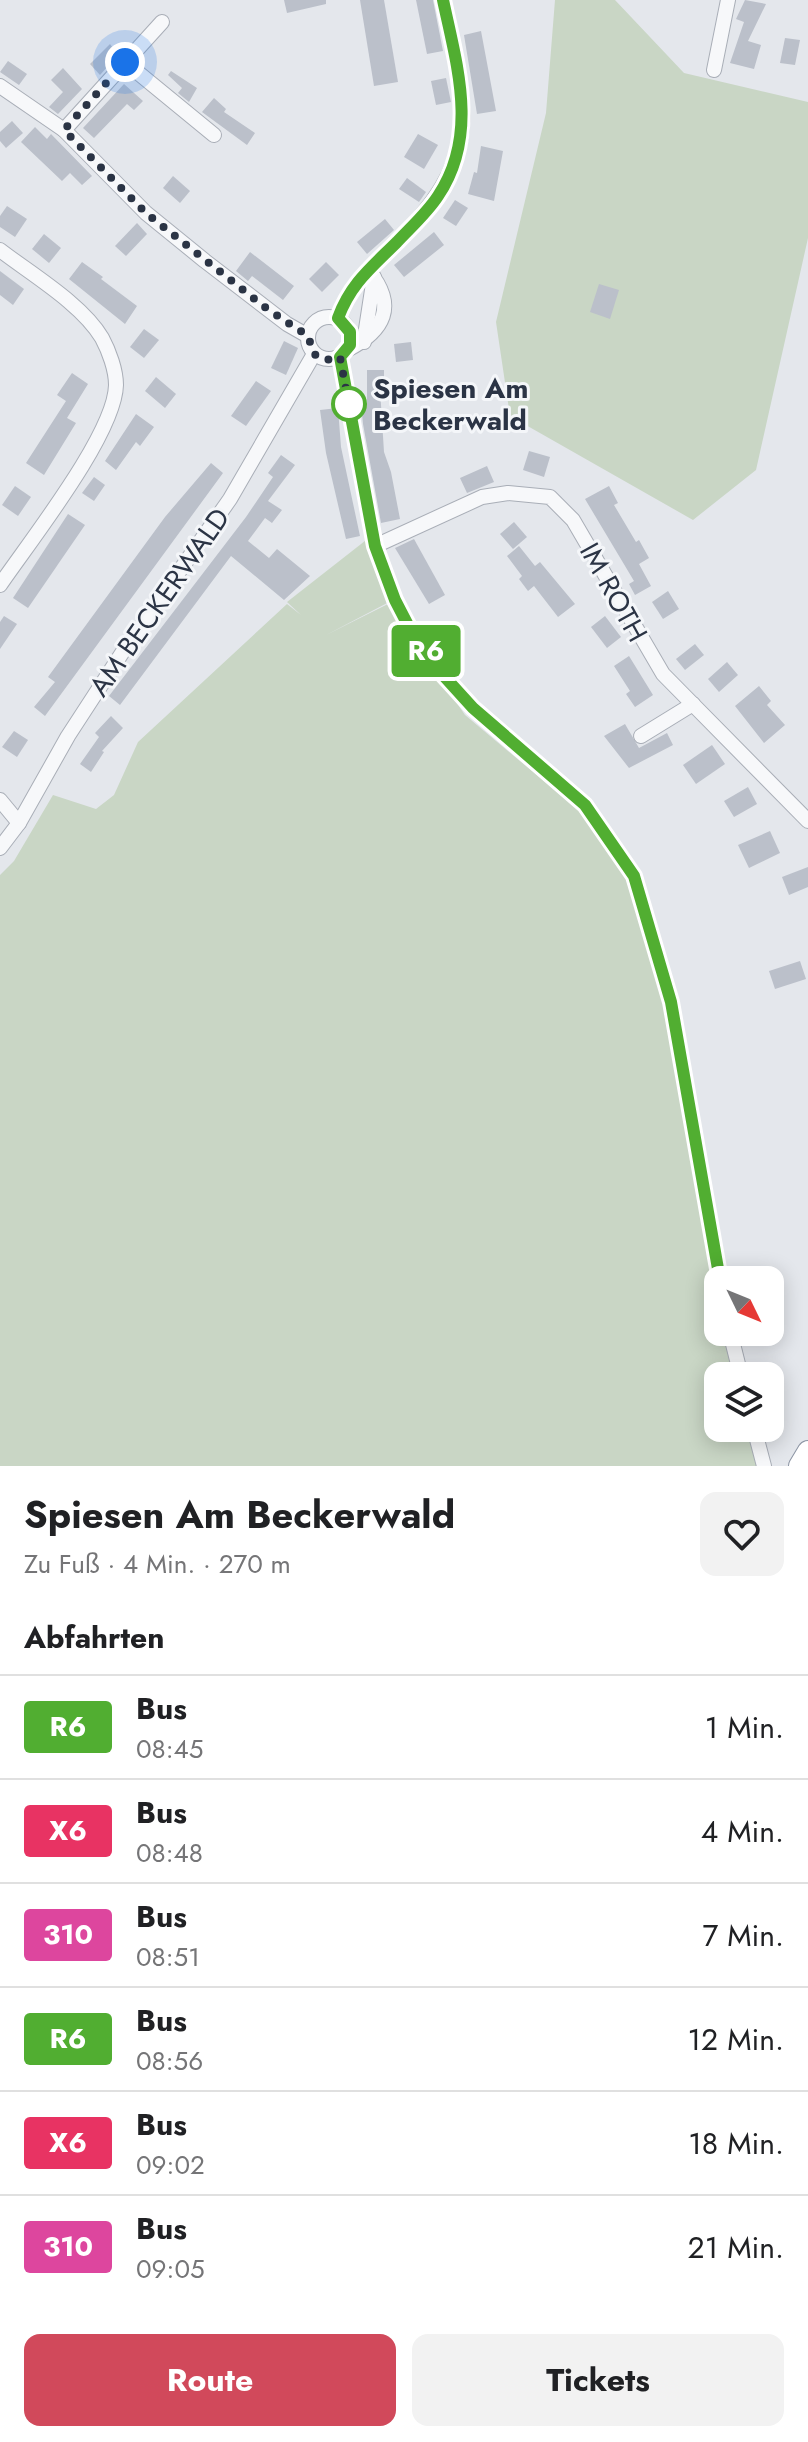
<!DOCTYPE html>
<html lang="de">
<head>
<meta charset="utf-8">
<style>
	body { margin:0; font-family:Jost,sans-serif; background:#f2f2f2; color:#202124; height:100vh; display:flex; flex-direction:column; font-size:30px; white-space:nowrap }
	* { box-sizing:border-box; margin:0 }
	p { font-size:26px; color:#757577 }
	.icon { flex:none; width:44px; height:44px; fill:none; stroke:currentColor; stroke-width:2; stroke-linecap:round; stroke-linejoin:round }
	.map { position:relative; height:1466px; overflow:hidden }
	.panel { display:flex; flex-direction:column; background:#fff; flex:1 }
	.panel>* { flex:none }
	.badge { padding:0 16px; border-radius:6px; font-size:28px; line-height:52px }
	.needle { width:52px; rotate:133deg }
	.buttons { position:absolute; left:704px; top:1266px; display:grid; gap:16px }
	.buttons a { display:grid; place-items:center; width:80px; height:80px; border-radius:16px; background:#fff; box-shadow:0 4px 20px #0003; font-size:40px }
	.you { position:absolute; width:40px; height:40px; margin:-20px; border:6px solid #fff; border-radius:50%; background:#1a73e8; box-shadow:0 0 0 12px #1a73e833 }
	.map>.badge { position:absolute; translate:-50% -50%; box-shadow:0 0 0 4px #fff }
	h2 { padding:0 24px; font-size:30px; line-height:72px }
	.round { display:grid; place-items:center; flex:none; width:84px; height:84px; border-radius:16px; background:#f2f2f2 }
	.head { display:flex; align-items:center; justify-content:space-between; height:136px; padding:0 24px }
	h1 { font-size:38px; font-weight:700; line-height:60px }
	.button { display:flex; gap:16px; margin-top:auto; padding:16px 24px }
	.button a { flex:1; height:92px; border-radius:16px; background:#d1495b; color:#fff; font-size:32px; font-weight:700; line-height:92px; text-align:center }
	.button a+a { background:#f2f2f2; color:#202124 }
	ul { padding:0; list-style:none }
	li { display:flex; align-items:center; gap:24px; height:104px; padding:0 24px; border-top:2px solid #e0e0e0 }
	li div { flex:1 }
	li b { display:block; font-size:30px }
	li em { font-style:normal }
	li .badge { min-width:88px; font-weight:700; text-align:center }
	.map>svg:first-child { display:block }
</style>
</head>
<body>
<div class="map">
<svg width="808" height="1466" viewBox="0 0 808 1466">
	<rect width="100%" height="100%" fill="#e4e7ec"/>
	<g fill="#c9d6c5">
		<polygon points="555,0 615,0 684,73 808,102 808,238 756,470 693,520 510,416 496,322 546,113"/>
		<polygon points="370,537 393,600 326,635 394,601 408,632 465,715 581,812 632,878 662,996 718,1297 718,1332 724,1332 735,1376 718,1376 718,1428 749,1428 759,1466 0,1466 0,875 14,861 53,795 96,809 114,795 138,742 287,604 301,615 287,602"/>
	</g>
	<g fill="#bbc0ca">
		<polygon points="284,0 326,0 326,4 287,13"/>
		<polygon points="360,0 384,0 398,82 374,86"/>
		<polygon points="416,0 433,0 443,51 427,54"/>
		<polygon points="745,0 766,4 748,41 761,45 754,69 730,63 744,22 736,19"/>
		<polygon points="481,31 496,111 477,114 464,35"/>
		<polygon points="785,38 800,40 795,65 780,63"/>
		<polygon points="110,44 118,55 100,75 90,64"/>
		<polygon points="8,61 27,74 19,85 0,72"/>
		<polygon points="63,68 82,89 58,114 49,107 63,92 51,80"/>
		<polygon points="171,71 197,88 189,102 178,93 182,88 168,75"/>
		<polygon points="446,78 451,102 436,105 431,81"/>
		<polygon points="124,84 143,101 134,110 127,104 94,138 83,128"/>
		<polygon points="214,98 226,109 224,112 255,133 247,145 202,112"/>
		<polygon points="12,121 23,133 6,148 0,141 0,132"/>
		<polygon points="35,127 47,139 51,134 92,176 82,185 70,173 62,181 21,142"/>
		<polygon points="418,134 438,145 424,169 404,157"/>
		<polygon points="481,146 503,151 494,201 468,194 474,172 477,173"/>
		<polygon points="173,176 190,191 180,203 163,188"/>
		<polygon points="407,178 426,192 419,202 399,189"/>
		<polygon points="455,200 468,208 456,226 443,218"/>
		<polygon points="7,206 27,219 15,237 0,227 0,216"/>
		<polygon points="385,219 394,230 367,254 357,242"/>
		<polygon points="137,223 147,234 126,256 115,246"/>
		<polygon points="434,232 444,245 404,277 394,265"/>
		<polygon points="44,234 61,248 49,263 32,249"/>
		<polygon points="250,252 294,286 283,300 252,276 248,281 236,271"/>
		<polygon points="82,262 103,277 101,279 137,306 125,324 69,279"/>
		<polygon points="326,262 339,275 322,292 309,279"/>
		<polygon points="0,271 24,289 13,305 0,295"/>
		<polygon points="599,284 619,290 610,319 590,312"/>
		<polygon points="144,329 159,340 144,358 130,347"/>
		<polygon points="284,341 298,348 286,375 271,368"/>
		<polygon points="411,342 413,360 396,362 394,344"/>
		<polygon points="367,370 384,370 384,389 380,389 384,452 391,472 400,519 381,523 363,424 361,404 367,403"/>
		<polygon points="72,373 88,384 67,418 76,423 44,475 26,463 66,401 57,395"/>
		<polygon points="156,377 176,394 165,408 145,391"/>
		<polygon points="256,381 271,391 246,426 231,416"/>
		<polygon points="338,408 341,447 360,536 346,539 326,453 320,410"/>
		<polygon points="136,414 154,427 140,446 136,442 116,470 105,461"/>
		<polygon points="529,451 550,457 544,477 523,470"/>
		<polygon points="281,455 295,465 268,501 282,510 272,523 265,518 248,541 269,558 277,549 310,576 284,600 231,556 120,705 109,696 246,517 273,477 268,473"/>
		<polygon points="211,463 223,473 45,716 34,707 55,682 48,677 165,517"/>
		<polygon points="487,466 494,482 467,493 460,478"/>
		<polygon points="94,477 105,485 94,501 82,493"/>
		<polygon points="15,486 31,497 18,516 2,505"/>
		<polygon points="609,486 618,503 614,505 636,542 639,540 649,558 639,564 651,586 635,595 629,584 634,581 585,499"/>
		<polygon points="68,514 85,525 28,608 13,598"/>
		<polygon points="514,522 527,537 513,549 500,534"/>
		<polygon points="414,539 445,595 429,604 395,548"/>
		<polygon points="519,546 535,566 540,562 575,604 558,617 534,586 528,591 519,579 522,576 507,556"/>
		<polygon points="668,591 679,609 663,619 652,602"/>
		<polygon points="4,616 17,624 0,649 0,622"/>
		<polygon points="605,616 621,637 607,648 591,627"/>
		<polygon points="695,644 704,655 685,670 676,659"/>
		<polygon points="629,656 653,695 635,707 626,694 630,691 614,666"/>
		<polygon points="727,662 738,675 719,692 708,679"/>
		<polygon points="759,686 771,701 767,705 785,725 764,743 735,706"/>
		<polygon points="111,716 123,728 102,751 104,752 91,772 80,764 99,737 95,733"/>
		<polygon points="625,724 639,748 667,733 673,745 629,768 604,736"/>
		<polygon points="14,731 28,740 17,757 2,747"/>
		<polygon points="712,745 725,764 696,784 683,765"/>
		<polygon points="748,787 757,804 734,817 724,801"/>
		<polygon points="770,831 780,853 749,868 738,845"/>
		<polygon points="808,867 808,887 789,895 782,877"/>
		<polygon points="800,961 806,979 775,989 769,971"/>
	</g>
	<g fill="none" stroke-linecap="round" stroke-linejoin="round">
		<g stroke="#a9aeb7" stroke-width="16">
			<g id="minor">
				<polyline points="125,62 214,135"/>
				<polyline points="714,70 728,0"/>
				<polyline points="0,86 64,130 146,213 205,261 287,324 308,336"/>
				<polyline points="64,130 162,22"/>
				<path d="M0 250C31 274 82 304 102 338 109 351 116 370 116 385 115 434 30 541 0 585"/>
				<circle cx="329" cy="338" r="21"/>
				<path d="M338 318C350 283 371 268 397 242 484 154 467 112 443 0"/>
				<polyline points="364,342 374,277"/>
				<path d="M347 350C384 331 398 306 368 270"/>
				<polyline points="340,357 375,546 395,600 410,629 443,675 473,708 585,805 634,876 671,1002 720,1280"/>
				<polyline points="375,546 482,497 508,493 550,497 573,520 663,674 808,821"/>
				<polyline points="641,736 693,704"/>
				<polyline points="0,800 19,823"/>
				<polyline points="0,848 19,823 68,736 122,653 230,499 314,354"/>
				<polyline points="730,1332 741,1376"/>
				<polyline points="754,1428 764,1466"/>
			</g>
		</g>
		<g stroke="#8b94a3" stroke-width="22">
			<polyline id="highway" points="799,1466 808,1451"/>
		</g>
		<use href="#minor" stroke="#f7f8fa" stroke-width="14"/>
		<use href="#highway" stroke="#fff" stroke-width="20"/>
	</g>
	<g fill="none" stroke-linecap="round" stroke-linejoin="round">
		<g stroke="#fff" stroke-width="18">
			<path id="line" d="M443 0C457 66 479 135 438 196 427 213 411 227 397 242 371 268 351 283 338 318L350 332V345L340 357 375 546 395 600 410 629 443 675 473 708 585 805 634 876 671 1002 720 1280"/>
		</g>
		<use href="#line" stroke="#51ae31" stroke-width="12"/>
		<polyline stroke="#2b3445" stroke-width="8" stroke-dasharray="0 14.4" points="125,62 64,130 146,213 266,308 308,336 314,354 326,360 340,357 350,411 349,404"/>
	</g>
	<circle fill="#fff" stroke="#51ae31" stroke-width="4" cx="349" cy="404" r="16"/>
	<g text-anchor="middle" stroke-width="6" stroke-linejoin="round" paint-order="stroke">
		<g font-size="28" font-weight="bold" fill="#2b3445" stroke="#f4f6f9" text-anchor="start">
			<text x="373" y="398">Spiesen Am<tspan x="373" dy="32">Beckerwald</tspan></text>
		</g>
		<g font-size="28" fill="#2b3445" stroke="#f4f6f9">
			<text transform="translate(614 592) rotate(61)" y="10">IM ROTH</text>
			<text transform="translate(159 602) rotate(-55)" y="10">AM BECKERWALD</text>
		</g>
	</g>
</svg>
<div class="buttons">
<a><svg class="needle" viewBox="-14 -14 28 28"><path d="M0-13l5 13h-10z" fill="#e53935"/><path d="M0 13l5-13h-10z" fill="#757577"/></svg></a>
<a><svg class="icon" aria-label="layers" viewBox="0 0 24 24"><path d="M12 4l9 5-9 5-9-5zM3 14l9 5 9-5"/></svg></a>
</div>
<div class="you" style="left:125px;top:62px"></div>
<b class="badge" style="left:426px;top:651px;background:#51ae31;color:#fff">R6</b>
</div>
<section class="panel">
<div class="head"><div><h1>Spiesen Am Beckerwald</h1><p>Zu Fuß · 4 Min. · 270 m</p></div><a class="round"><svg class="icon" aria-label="heart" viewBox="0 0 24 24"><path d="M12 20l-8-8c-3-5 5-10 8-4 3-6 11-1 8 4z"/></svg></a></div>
<h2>Abfahrten</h2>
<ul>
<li><span class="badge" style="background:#51ae31;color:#fff">R6</span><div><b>Bus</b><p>08:45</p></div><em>1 Min.</em></li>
<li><span class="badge" style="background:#e83363;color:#fff">X6</span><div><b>Bus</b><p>08:48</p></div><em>4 Min.</em></li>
<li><span class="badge" style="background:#dd469e;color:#fff">310</span><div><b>Bus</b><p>08:51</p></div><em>7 Min.</em></li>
<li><span class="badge" style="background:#51ae31;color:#fff">R6</span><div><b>Bus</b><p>08:56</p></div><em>12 Min.</em></li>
<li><span class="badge" style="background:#e83363;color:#fff">X6</span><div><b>Bus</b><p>09:02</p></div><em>18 Min.</em></li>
<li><span class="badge" style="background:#dd469e;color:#fff">310</span><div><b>Bus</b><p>09:05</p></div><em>21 Min.</em></li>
</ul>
<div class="button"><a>Route</a><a>Tickets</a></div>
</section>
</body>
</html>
